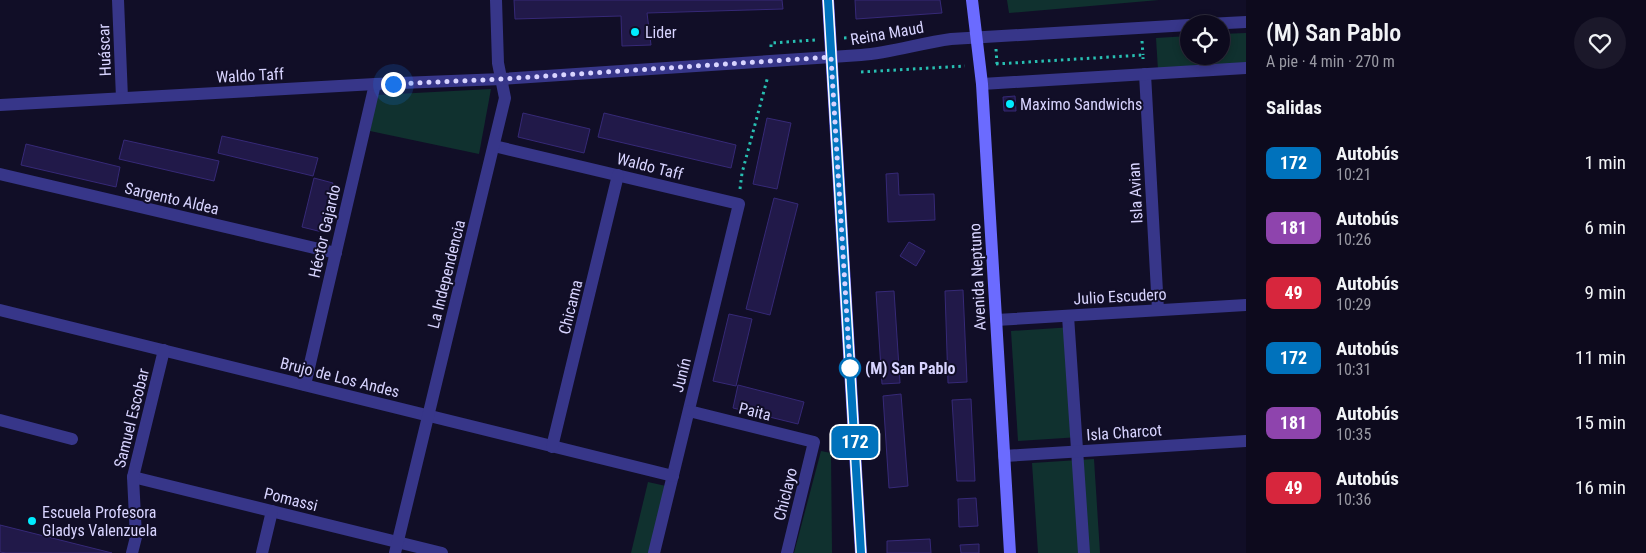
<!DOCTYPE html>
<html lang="es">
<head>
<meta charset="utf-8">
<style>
	body { margin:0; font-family:"Roboto Condensed",sans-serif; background:#1b182a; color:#f1f3f6; height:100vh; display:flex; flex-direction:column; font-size:19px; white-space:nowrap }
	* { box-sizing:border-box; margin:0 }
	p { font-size:16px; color:#9a9aa4 }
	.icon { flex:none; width:28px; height:28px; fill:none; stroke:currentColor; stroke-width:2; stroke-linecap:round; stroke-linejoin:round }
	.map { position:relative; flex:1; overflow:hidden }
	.details { display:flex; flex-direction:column; background:#0d0a1d; width:400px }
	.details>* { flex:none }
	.badge { padding:0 10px; border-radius:8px; font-size:18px; line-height:32px }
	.controls { position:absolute; left:1180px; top:15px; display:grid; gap:10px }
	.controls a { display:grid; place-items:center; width:50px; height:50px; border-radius:50%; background:#0d0a1d; box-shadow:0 2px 8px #0003,0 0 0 1px #2d2b3b; font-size:25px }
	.you { position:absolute; width:25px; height:25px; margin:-12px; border:4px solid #fff; border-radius:50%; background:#1a73e8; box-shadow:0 0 0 8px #1a73e833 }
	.map>.badge { position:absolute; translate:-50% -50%; box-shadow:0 0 0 2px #fff }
	h2 { padding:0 20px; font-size:19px; line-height:45px }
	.round { display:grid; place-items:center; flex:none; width:52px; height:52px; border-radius:26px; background:#1b182a }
	.head { display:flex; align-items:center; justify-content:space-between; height:85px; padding:0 20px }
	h1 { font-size:24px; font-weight:600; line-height:38px }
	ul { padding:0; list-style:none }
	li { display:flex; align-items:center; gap:15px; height:65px; padding:0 20px }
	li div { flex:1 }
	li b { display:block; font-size:19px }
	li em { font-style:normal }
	li .badge { min-width:55px; font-weight:700; text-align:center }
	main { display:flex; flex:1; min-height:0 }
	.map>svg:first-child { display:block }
</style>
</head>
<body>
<main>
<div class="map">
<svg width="1246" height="553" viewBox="0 0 1246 553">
	<rect width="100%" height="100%" fill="#110e27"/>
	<g fill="#10312f">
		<polygon points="1007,0 1159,0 1009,13"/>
		<polygon points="1246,33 1246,64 1158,70 1156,38 1189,36 1189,56 1221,56 1221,34"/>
		<polygon points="491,89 479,154 370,131 377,95"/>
		<polygon points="1073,327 1080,437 1018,441 1011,331"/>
		<polygon points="821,451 831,453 832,553 794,553"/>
		<polygon points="1094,459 1100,553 1038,553 1032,463"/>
		<polygon points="648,482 666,486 649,553 631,553"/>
	</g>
	<g fill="#211949" stroke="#362977">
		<polygon points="514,0 782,0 783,9 647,13 651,45 622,46 621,16 515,19"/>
		<polygon points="855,0 940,0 942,13 856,19"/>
		<polygon points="1015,96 1016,111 1004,111 1003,97"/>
		<polygon points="523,113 590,129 584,153 518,137"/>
		<polygon points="604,113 736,145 731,168 598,137"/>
		<polygon points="767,118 791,123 777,189 753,184"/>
		<polygon points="222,136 318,158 313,176 218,153"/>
		<polygon points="124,140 219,161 214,181 119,159"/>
		<polygon points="26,144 120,167 116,187 21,165"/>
		<polygon points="898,173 899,195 934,194 935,220 888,222 886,174"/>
		<polygon points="314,178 333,183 322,232 302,227"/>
		<polygon points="774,198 798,204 770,315 746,309"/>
		<polygon points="909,242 925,251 916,266 900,256"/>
		<polygon points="963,290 967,382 948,383 945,291"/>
		<polygon points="894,291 900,383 882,384 876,292"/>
		<polygon points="729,314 752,319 736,386 713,381"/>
		<polygon points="738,385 804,402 798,424 733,408"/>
		<polygon points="901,394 908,486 889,488 883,396"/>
		<polygon points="971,399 975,481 957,481 952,400"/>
		<polygon points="976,498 978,526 959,527 958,499"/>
		<polygon points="0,525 112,553 6,553 0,552"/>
		<polygon points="930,539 931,553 887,553 887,541"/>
		<polygon points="979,544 979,553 961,553 960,545"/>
	</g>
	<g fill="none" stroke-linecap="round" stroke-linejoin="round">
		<g stroke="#28bfb2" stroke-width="3" stroke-dasharray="2.5 4" stroke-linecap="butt">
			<polyline points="844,38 861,37 924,26"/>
			<polyline points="1142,41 1143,55"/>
			<polyline points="771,47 771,43 815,40"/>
			<polyline points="996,49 997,64"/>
			<polyline points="996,64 1143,55 1143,59"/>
			<polyline points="861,72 965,66"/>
			<polyline points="740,189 742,173 768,76"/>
		</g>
		<g stroke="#373689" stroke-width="12">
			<polyline points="118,0 122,98"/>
			<polyline points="1145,74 1158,310"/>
			<polyline points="982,84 1246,68"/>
			<polyline points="494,146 739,204 654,553"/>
			<polyline points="0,174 336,253"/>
			<polyline points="0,310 673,476"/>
			<polyline points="1068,316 1084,553"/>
			<polyline points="996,320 1246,305"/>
			<polyline points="305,385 375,84"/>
			<polyline points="689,411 814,442 787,553"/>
			<polyline points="0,420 72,439"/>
			<polyline points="552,447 618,175"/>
			<polyline points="1004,456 1246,441"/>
			<polyline points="133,477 442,553"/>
			<polyline points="132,553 136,537 133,477 164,350"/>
			<polyline points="262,553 272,511"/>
			<polyline points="395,553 505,98 498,63 496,0"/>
		</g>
		<g stroke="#373689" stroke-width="12">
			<polyline points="1208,24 1246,22"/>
			<path d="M0 105 375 84 502 79 861 55C892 53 920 43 951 39L1189 25"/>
		</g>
		<g stroke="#6b6bff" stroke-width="12">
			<polyline points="828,0 861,553"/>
			<polyline points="972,0 982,84 1010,553"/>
		</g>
	</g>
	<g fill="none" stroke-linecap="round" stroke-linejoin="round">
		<g stroke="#fff" stroke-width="11">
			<polyline id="line" points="828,0 861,553"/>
		</g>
		<use href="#line" stroke="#0072bc" stroke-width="8"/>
		<polyline stroke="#d8d4ff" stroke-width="5" stroke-dasharray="0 9" points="393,84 502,79 831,57 850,368"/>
	</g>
	<g fill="#00ecff" stroke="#110e27" stroke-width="2">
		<circle cx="635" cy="32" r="5"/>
		<circle cx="1010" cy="104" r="5"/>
		<circle cx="32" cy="521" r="5"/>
	</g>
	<circle fill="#fff" stroke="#0072bc" stroke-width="2.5" cx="850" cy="368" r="10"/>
	<g text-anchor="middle" stroke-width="4" stroke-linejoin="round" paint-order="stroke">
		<g font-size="16" fill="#d8d4ff" stroke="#110e27" text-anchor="start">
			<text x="645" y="38">Lider</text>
			<text x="1020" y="110">Maximo Sandwichs</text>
			<text x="42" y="518">Escuela Profesora<tspan x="42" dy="18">Gladys Valenzuela</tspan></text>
		</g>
		<g font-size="16" fill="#d8d4ff" stroke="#110e27">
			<text transform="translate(887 33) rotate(-10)" y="6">Reina Maud</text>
			<text transform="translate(104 50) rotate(-92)" y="6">Huáscar</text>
			<text transform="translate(250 75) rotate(-3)" y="6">Waldo Taff</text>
			<text transform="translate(650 166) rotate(14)" y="6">Waldo Taff</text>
			<text transform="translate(1135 193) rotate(-93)" y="6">Isla Avian</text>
			<text transform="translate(172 198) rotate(13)" y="6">Sargento Aldea</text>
			<text transform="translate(324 231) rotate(-77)" y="6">Héctor Gajardo</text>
			<text transform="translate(446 274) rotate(-76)" y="6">La Independencia</text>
			<text transform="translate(977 277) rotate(-93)" y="6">Avenida Neptuno</text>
			<text transform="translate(1120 296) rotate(-3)" y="6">Julio Escudero</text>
			<text transform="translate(570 307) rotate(-76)" y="6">Chicama</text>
			<text transform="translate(681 375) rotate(-76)" y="6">Junín</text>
			<text transform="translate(340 377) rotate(14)" y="6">Brujo de Los Andes</text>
			<text transform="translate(755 411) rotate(14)" y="6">Paita</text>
			<text transform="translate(131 418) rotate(-76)" y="6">Samuel Escobar</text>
			<text transform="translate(1124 432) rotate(-4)" y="6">Isla Charcot</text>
			<text transform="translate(785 494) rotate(-76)" y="6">Chiclayo</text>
			<text transform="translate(291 499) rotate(14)" y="6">Pomassi</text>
		</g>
		<g font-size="16" font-weight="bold" fill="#d8d4ff" stroke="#110e27" text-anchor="start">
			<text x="865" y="374">(M) San Pablo</text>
		</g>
	</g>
</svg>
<div class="controls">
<a><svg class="icon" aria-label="locate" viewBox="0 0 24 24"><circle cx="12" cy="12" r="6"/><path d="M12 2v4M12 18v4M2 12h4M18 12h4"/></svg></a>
</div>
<div class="you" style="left:393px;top:84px"></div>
<b class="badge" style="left:855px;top:442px;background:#0072bc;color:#fff">172</b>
</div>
<section class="details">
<div class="head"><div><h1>(M) San Pablo</h1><p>A pie · 4 min · 270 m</p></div><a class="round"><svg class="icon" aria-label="heart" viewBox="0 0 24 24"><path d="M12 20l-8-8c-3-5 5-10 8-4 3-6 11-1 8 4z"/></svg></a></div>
<h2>Salidas</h2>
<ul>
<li><span class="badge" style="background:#0072bc;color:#fff">172</span><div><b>Autobús</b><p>10:21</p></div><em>1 min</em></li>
<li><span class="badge" style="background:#8e44ad;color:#fff">181</span><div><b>Autobús</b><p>10:26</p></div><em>6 min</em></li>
<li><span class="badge" style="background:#d7263d;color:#fff">49</span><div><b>Autobús</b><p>10:29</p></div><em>9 min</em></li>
<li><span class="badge" style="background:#0072bc;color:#fff">172</span><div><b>Autobús</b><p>10:31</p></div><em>11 min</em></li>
<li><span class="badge" style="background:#8e44ad;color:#fff">181</span><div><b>Autobús</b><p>10:35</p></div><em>15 min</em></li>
<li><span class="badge" style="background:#d7263d;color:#fff">49</span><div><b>Autobús</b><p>10:36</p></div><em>16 min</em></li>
</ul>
</section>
</main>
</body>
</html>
